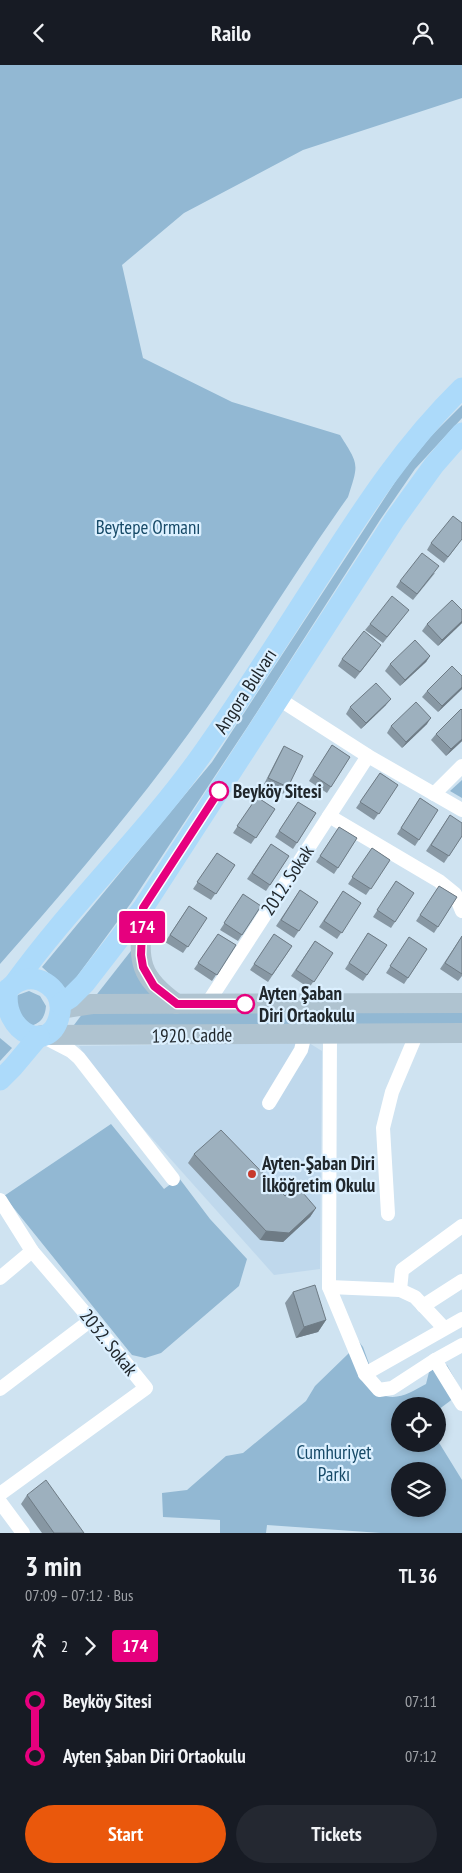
<!DOCTYPE html>
<html lang="en">
<head>
<meta charset="utf-8">
<style>
	body { margin:0; font-family:"PT Sans Narrow",sans-serif; background:#242831; color:#f1f3f6; height:100vh; display:flex; flex-direction:column; font-size:19px; white-space:nowrap }
	* { box-sizing:border-box; margin:0 }
	p { font-size:16px; color:#9ea1a6 }
	.icon { flex:none; width:28px; height:28px; fill:none; stroke:currentColor; stroke-width:2; stroke-linecap:round; stroke-linejoin:round }
	.map { position:relative; height:1468px; overflow:hidden }
	.panel { display:flex; flex-direction:column; background:#171b24; flex:1 }
	.panel>* { flex:none }
	.badge { padding:0 10px; border-radius:4px; font-size:18px; line-height:32px }
	.fabs { position:absolute; left:391px; top:1332px; display:grid; gap:10px }
	.fabs a { display:grid; place-items:center; width:55px; height:55px; border-radius:50%; background:#171b24; box-shadow:0 2px 8px #0003; font-size:25px }
	.map>.badge { position:absolute; translate:-50% -50%; box-shadow:0 0 0 2px #fff }
	.legs { display:flex; align-items:center; gap:8px; height:55px; padding:0 25px; font-size:16px }
	.legs p { margin-inline-start:auto }
	.summary { display:flex; align-items:center; justify-content:space-between; height:85px; padding:0 25px }
	h1 { font-size:28px; font-weight:700; line-height:38px }
	.cta { display:flex; gap:10px; margin-top:auto; padding:10px 25px }
	.cta a { flex:1; height:58px; border-radius:30px; background:#ea580c; color:#fff; font-size:20px; font-weight:700; line-height:58px; text-align:center }
	.cta a+a { background:#242831; color:#f1f3f6 }
	ul { padding:0 25px; list-style:none }
	li { display:flex; align-items:center; gap:18px; height:55px; font-size:19px }
	li i { display:grid; place-items:center; width:8px; height:100%; margin:0 6px; background:currentColor }
	li i::after { content:''; width:12px; height:12px; margin:-6px; border:4px solid; border-radius:50%; background:#171b24 }
	li p { margin-inline-start:auto }
	li:first-child i { background:linear-gradient(#0000 50%,currentColor 0) }
	li:last-child i { background:linear-gradient(currentColor 50%,#0000 0) }
	header { display:flex; justify-content:space-between; align-items:center; height:65px; padding:0 25px; background:#171b24; font-size:22px; font-weight:700 }
	.map>svg:first-child { display:block }
</style>
</head>
<body>
<header><svg class="icon" aria-label="back" viewBox="0 0 24 24"><path d="M15 5l-7 7 7 7"/></svg>Railo<svg class="icon" aria-label="person" viewBox="0 0 24 24"><circle cx="12" cy="8" r="4"/><path d="M4 21q1-7 8-7t8 7"/></svg></header>
<div class="map">
<svg width="462" height="1468" viewBox="0 0 462 1468">
	<rect width="100%" height="100%" fill="#cfe3f1"/>
	<polygon fill="#bfd8ec" points="309,978 322,986 320,1204 274,1210 100,1015 79,981"/>
	<g fill="#92b8d3" fill-rule="evenodd">
		<path d="M0 0H462V33L303 85 184 148 122 200 143 293 232 337 340 370C359 400 359 398 348 432 293 509 245 591 189 668 131 748 66 824 0 899Z"/>
		<polygon points="462,340 462,353 415,404 380,455 248,661 131,838 67,925 42,902 212,697 401,408 431,371"/>
		<polygon points="462,715 462,733 450,726"/>
		<polygon points="134,882 156,931 94,933"/>
		<path d="M29 926 40 931 46 941C45 953 40 959 29 961L11 939 18 930Z"/>
		<polygon points="297,946 297,960 71,964 83,948"/>
		<polygon points="462,946 462,959 339,960 338,958 338,948"/>
		<polygon points="0,973 12,983 0,996"/>
		<polygon points="111,1059 164,1124 179,1113 210,1154 247,1194 239,1221 161,1288 145,1293 132,1290 4,1131"/>
		<path d="M356 1273 363 1282 380 1329C397 1337 411 1327 426 1319L429 1307 442 1299 447 1300 462 1327 438 1345V1341H400V1379H438V1376L462 1415V1468H381L267 1460 266 1468H220V1455L163 1452 162 1428 187 1425 226 1391 243 1388 306 1336 315 1321 349 1288ZM400 1406H438V1444H400Z"/>
	</g>
	<g fill="none" stroke-linecap="round" stroke-linejoin="round">
		<g stroke="#fff" stroke-width="14">
			<polyline points="279,634 368,691 462,745"/>
			<polyline points="434,729 462,701"/>
			<polyline points="329,751 439,816 455,829 462,846"/>
			<polyline points="207,939 368,691"/>
			<polyline points="44,972 71,986 79,993 173,1114"/>
			<polyline points="269,1038 301,985 303,977 303,969"/>
			<polyline points="0,1135 32,1186 91,1255 146,1323 0,1429"/>
			<polyline points="388,1149 383,1063 392,1027 417,968"/>
			<polyline points="0,1213 32,1186"/>
			<polyline points="329,1222 330,968"/>
			<polyline points="400,1225 402,1205 462,1161"/>
			<polyline points="423,1241 462,1216"/>
			<polyline points="444,1263 415,1232 400,1225 329,1222 365,1309 379,1325 392,1323 435,1295 462,1280"/>
			<polyline points="435,1295 462,1339"/>
			<polyline points="365,1309 462,1254"/>
			<polyline points="0,1324 91,1255"/>
			<polyline points="0,1437 23,1468"/>
		</g>
		<g stroke="#afc3d0" stroke-width="20">
			<path d="M143 843C140 891 133 908 177 939"/>
			<polyline points="60,944 92,939 462,938"/>
			<polyline points="42,970 462,968"/>
		</g>
		<g stroke="#acdafa" stroke-width="21">
			<path d="M14 919C73 837 147 768 205 685 246 627 284 566 323 506 366 439 405 379 462 323"/>
			<path d="M0 933C6 927 11 919 20 916 40 908 63 925 60 947 53 993 0 968 8 924"/>
			<polyline points="60,939 70,933 85,918 143,843 395,454 434,400 462,368"/>
			<polyline points="0,1015 13,1002 39,971"/>
		</g>
	</g>
	<g fill="#8797a3">
		<polygon points="462,474 444,498 427,485 431,478"/>
		<polygon points="435,508 413,535 396,522 400,516"/>
		<polygon points="404,551 383,578 365,565 370,559"/>
		<polygon points="462,558 438,581 422,566 427,559"/>
		<polygon points="377,586 355,614 338,601 342,594"/>
		<polygon points="430,591 426,597 400,621 385,606 390,599"/>
		<polygon points="462,624 438,647 422,632 427,626"/>
		<polygon points="386,640 361,664 346,649 350,642"/>
		<polygon points="427,659 402,683 387,668 391,661"/>
		<polygon points="436,669 462,676 446,691 431,675"/>
		<polygon points="332,680 350,692 327,728 309,716"/>
		<polygon points="284,681 288,722 283,729 264,719 280,688"/>
		<polygon points="380,708 398,720 374,755 356,743"/>
		<polygon points="257,732 275,744 251,779 233,768"/>
		<polygon points="420,733 438,745 415,781 397,769"/>
		<polygon points="298,737 316,748 293,784 275,772"/>
		<polygon points="450,750 462,771 444,798 426,786"/>
		<polygon points="339,762 357,773 334,809 316,797"/>
		<polygon points="271,779 289,791 266,826 247,814"/>
		<polygon points="372,783 390,795 366,830 348,819"/>
		<polygon points="217,788 235,800 211,835 193,824"/>
		<polygon points="396,816 414,828 391,863 373,852"/>
		<polygon points="439,821 457,832 434,868 416,856"/>
		<polygon points="300,825 318,837 294,873 276,861"/>
		<polygon points="343,826 361,838 337,874 319,862"/>
		<polygon points="243,829 261,841 238,876 220,865"/>
		<polygon points="189,841 207,853 183,888 165,877"/>
		<polygon points="368,868 387,880 363,916 345,904"/>
		<polygon points="218,869 236,880 212,916 194,904"/>
		<polygon points="274,869 292,881 268,917 250,905"/>
		<polygon points="462,871 462,911 458,916 440,904"/>
		<polygon points="409,872 427,884 404,919 386,908"/>
		<polygon points="315,876 333,888 309,923 291,911"/>
		<polygon points="194,1089 285,1131 316,1143 310,1152 283,1177 260,1175 188,1098"/>
		<polygon points="293,1227 326,1255 318,1267 296,1273 285,1238"/>
		<polygon points="27,1430 84,1468 42,1468 21,1439"/>
	</g>
	<g fill="#6e7b85">
		<polygon points="462,556 462,558 438,581 442,575"/>
		<polygon points="430,591 426,597 400,621 405,615"/>
		<polygon points="462,622 462,624 438,647 442,641"/>
		<polygon points="391,634 386,640 361,664 366,658"/>
		<polygon points="431,653 427,659 402,683 406,677"/>
		<polygon points="462,674 462,676 446,691 451,684"/>
		<polygon points="316,1143 310,1152 283,1177 260,1175 266,1166"/>
		<polygon points="326,1255 318,1267 296,1273 304,1262"/>
	</g>
	<g fill="#9db0be" stroke="#6e7b85">
		<polygon points="453,451 462,458 462,474 448,492 431,478"/>
		<polygon points="422,488 439,501 417,529 400,516"/>
		<polygon points="392,531 409,545 387,572 370,559"/>
		<polygon points="452,535 462,545 462,556 442,575 427,559"/>
		<polygon points="364,566 381,580 360,607 342,594"/>
		<polygon points="415,575 430,591 405,615 390,599"/>
		<polygon points="452,601 462,611 462,622 442,641 427,626"/>
		<polygon points="376,618 391,634 366,658 350,642"/>
		<polygon points="416,637 431,653 406,677 391,661"/>
		<polygon points="461,644 462,645 462,674 451,684 436,669"/>
		<polygon points="332,680 350,692 331,722 313,710"/>
		<polygon points="284,681 303,691 288,722 268,713"/>
		<polygon points="380,708 398,720 379,749 360,737"/>
		<polygon points="257,732 275,744 256,773 237,761"/>
		<polygon points="420,733 438,745 419,775 401,763"/>
		<polygon points="298,737 316,748 297,778 279,766"/>
		<polygon points="450,750 462,758 462,771 449,791 431,780"/>
		<polygon points="339,762 357,773 338,803 320,791"/>
		<polygon points="271,779 289,791 270,820 252,808"/>
		<polygon points="372,783 390,795 371,824 352,812"/>
		<polygon points="217,788 235,800 216,829 197,817"/>
		<polygon points="396,816 414,828 395,857 377,845"/>
		<polygon points="439,821 457,832 438,862 420,850"/>
		<polygon points="300,825 318,837 299,866 281,855"/>
		<polygon points="343,826 361,838 342,868 324,856"/>
		<polygon points="243,829 261,841 242,870 224,858"/>
		<polygon points="189,841 207,853 188,882 170,870"/>
		<polygon points="368,868 387,880 367,910 349,898"/>
		<polygon points="218,869 236,880 217,910 198,898"/>
		<polygon points="274,869 292,881 272,910 254,899"/>
		<polygon points="462,871 462,909 445,898"/>
		<polygon points="409,872 427,884 408,913 390,901"/>
		<polygon points="315,876 333,888 314,917 296,905"/>
		<polygon points="221,1065 285,1131 297,1121 316,1143 289,1168 266,1166 194,1089"/>
		<polygon points="315,1220 326,1255 304,1262 293,1227"/>
		<polygon points="46,1415 84,1468 54,1468 27,1430"/>
	</g>
	<g fill="none" stroke-linecap="round" stroke-linejoin="round">
		<g stroke="#fff" stroke-width="11">
			<polyline id="line-1" points="219,726 143,843 141,890 143,902 154,921 177,939 245,939"/>
		</g>
		<use href="#line-1" stroke="#e6007e" stroke-width="8"/>
	</g>
	<g fill="#fff" stroke="#e6007e" stroke-width="2.5">
		<circle cx="219" cy="726" r="9"/>
		<circle cx="245" cy="939" r="9"/>
	</g>
	<circle fill="#c73a2d" stroke="#dcf0ff" stroke-width="2" cx="252" cy="1109" r="5"/>
	<g text-anchor="middle" stroke-width="4.5" stroke-linejoin="round" paint-order="stroke">
		<g font-size="19" fill="#174a68" stroke="#dcf0ff">
			<text x="148" y="469">Beytepe Ormanı</text>
			<text x="334" y="1394">Cumhuriyet<tspan x="334" dy="22">Parkı</tspan></text>
		</g>
		<g font-size="19" fill="#20272c" stroke="#dcf0ff">
			<text transform="translate(245 626) rotate(-57)" y="7">Angora Bulvarı</text>
			<text transform="translate(287 815) rotate(-57)" y="7">2012. Sokak</text>
			<text transform="translate(192 970) rotate(-1)" y="7">1920. Cadde</text>
			<text transform="translate(109 1277) rotate(51)" y="7">2032. Sokak</text>
		</g>
		<g font-size="19" font-weight="bold" fill="#20272c" stroke="#dcf0ff" text-anchor="start">
			<text x="233" y="733">Beyköy Sitesi</text>
			<text x="259" y="935">Ayten Şaban<tspan x="259" dy="22">Diri Ortaokulu</tspan></text>
		</g>
		<g font-size="19" font-weight="bold" fill="#20272c" stroke="#dcf0ff" text-anchor="start">
			<text x="262" y="1105">Ayten-Şaban Diri<tspan x="262" dy="22">İlköğretim Okulu</tspan></text>
		</g>
	</g>
</svg>
<div class="fabs">
<a><svg class="icon" aria-label="locate" viewBox="0 0 24 24"><circle cx="12" cy="12" r="6"/><path d="M12 2v4M12 18v4M2 12h4M18 12h4"/></svg></a>
<a><svg class="icon" aria-label="layers" viewBox="0 0 24 24"><path d="M12 4l9 5-9 5-9-5zM3 14l9 5 9-5"/></svg></a>
</div>
<b class="badge" style="left:142px;top:862px;background:#e6007e;color:#fff">174</b>
</div>
<section class="panel">
<div class="summary"><div><h1>3 min</h1><p>07:09 – 07:12 · Bus</p></div><b>TL 36</b></div>
<div class="legs"><svg class="icon" aria-label="walk" viewBox="0 0 24 24"><circle cx="13" cy="4" r="2"/><path d="M13 8l-2 6 4 7M11 14l-3 7M7 12l3-4h3l4 4"/></svg>2<svg class="icon" aria-label="forward" viewBox="0 0 24 24"><path d="M9 5l7 7-7 7"/></svg><b class="badge" style="background:#e6007e;color:#fff">174</b></div>
<ul>
<li><i style="color:#e6007e"></i><b>Beyköy Sitesi</b><p>07:11</p></li>
<li><i style="color:#e6007e"></i><b>Ayten Şaban Diri Ortaokulu</b><p>07:12</p></li>
</ul>
<div class="cta"><a>Start</a><a>Tickets</a></div>
</section>
</body>
</html>
